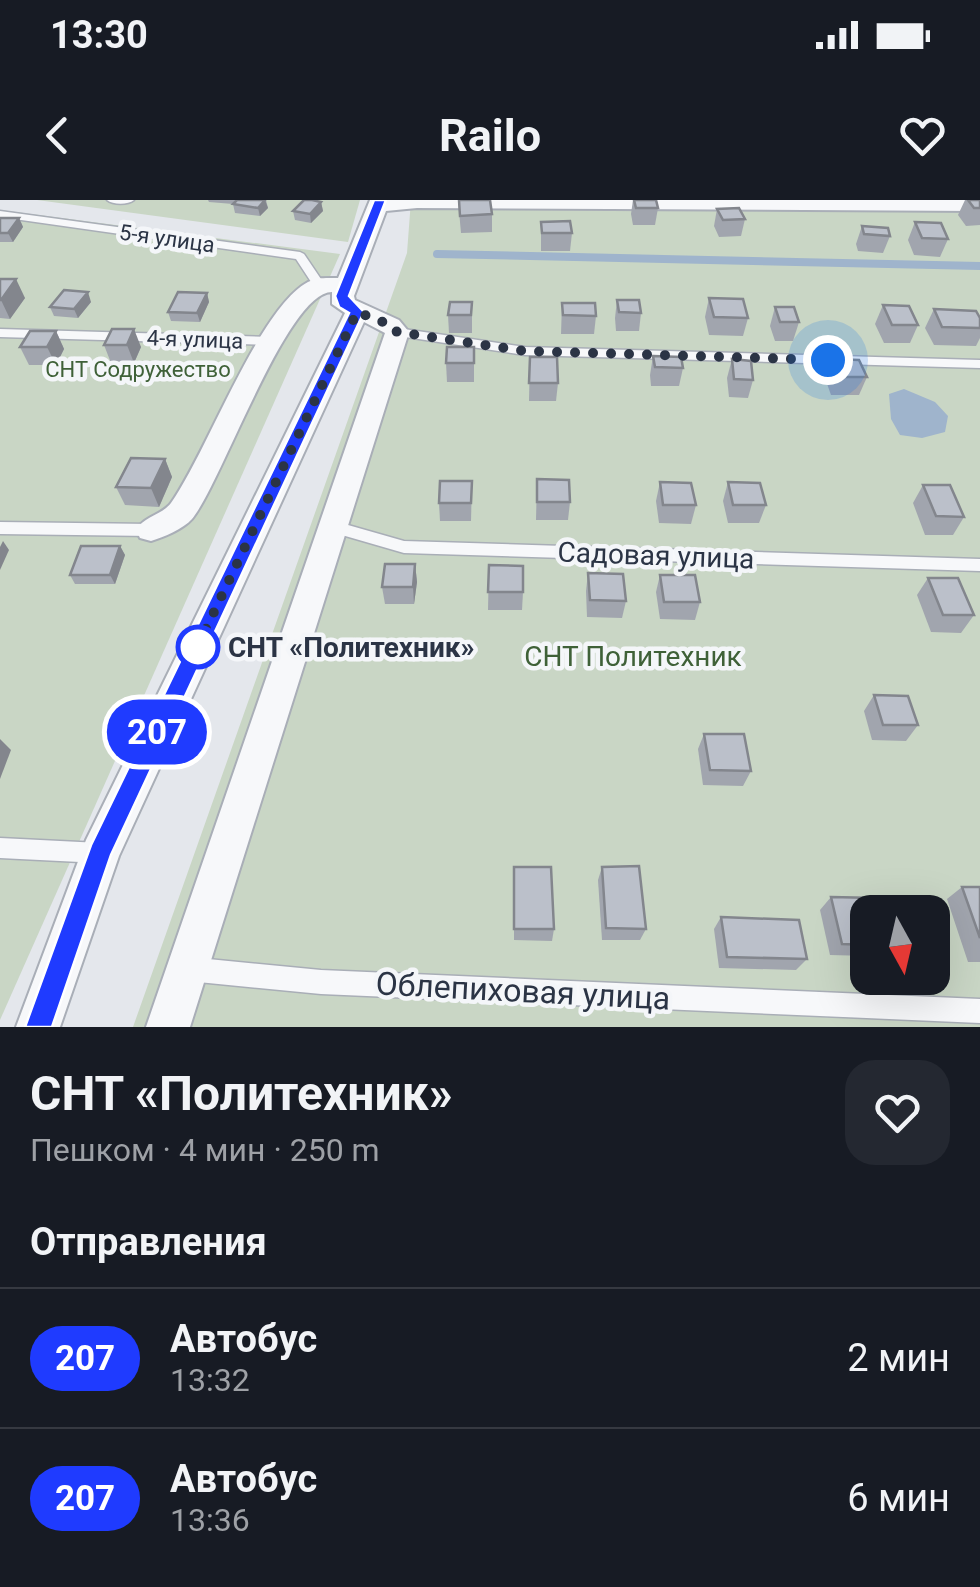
<!DOCTYPE html>
<html lang="ru">
<head>
<meta charset="utf-8">
<style>
	body { margin:0; font-family:Roboto,sans-serif; background:#242831; color:#f1f3f6; height:100vh; display:flex; flex-direction:column; font-size:38px; white-space:nowrap }
	* { box-sizing:border-box; margin:0 }
	p { font-size:32px; color:#9ea1a6 }
	.icon { flex:none; width:55px; height:55px; fill:none; stroke:currentColor; stroke-width:2; stroke-linecap:round; stroke-linejoin:round }
	.map { position:relative; height:827px; overflow:hidden }
	.details { display:flex; flex-direction:column; background:#171b24; flex:1 }
	.details>* { flex:none }
	.badge { padding:0 20px; border-radius:32px; font-size:35px; line-height:65px }
	.needle { width:65px; rotate:172deg }
	.fabs { position:absolute; left:850px; top:695px; display:grid; gap:20px }
	.fabs a { display:grid; place-items:center; width:100px; height:100px; border-radius:20px; background:#171b24; box-shadow:0 10px 40px #0002; font-size:50px }
	.you { position:absolute; width:50px; height:50px; margin:-25px; border:8px solid #fff; border-radius:50%; background:#1a73e8; box-shadow:0 0 0 15px #1a73e833 }
	.map>.badge { position:absolute; translate:-50% -50%; box-shadow:0 0 0 5px #fff }
	h2 { padding:0 30px; font-size:38px; line-height:90px }
	.round { display:grid; place-items:center; flex:none; width:105px; height:105px; border-radius:30px; background:#242831 }
	.headline { display:flex; align-items:center; justify-content:space-between; height:170px; padding:0 30px }
	h1 { font-size:48px; font-weight:700; line-height:75px }
	ul { padding:0; list-style:none }
	li { display:flex; align-items:center; gap:30px; height:140px; padding:0 30px; border-top:2px solid #363941 }
	li div { flex:1 }
	li b { display:block; font-size:38px }
	li em { font-style:normal }
	li .badge { min-width:110px; font-weight:700; text-align:center }
	.status { display:flex; justify-content:space-between; align-items:center; height:70px; padding:0 50px; background:#171b24; direction:ltr }
	.status svg { height:28px; fill:currentColor }
	header { display:flex; justify-content:space-between; align-items:center; height:130px; padding:0 30px; background:#171b24; font-size:45px; font-weight:700 }
	.map>svg:first-child { display:block }
</style>
</head>
<body>
<div class="status"><b>13:30</b><svg viewBox="0 0 49 12"><path d="M0 12V9h3v3zM5 12V6h3v6zM10 12V3h3v9zM15 12V0h3v12zM26 1h20v11H26zM47 4h2v5h-2z"/></svg></div>
<header><svg class="icon" aria-label="back" viewBox="0 0 24 24"><path d="M15 5l-7 7 7 7"/></svg>Railo<svg class="icon" aria-label="heart" viewBox="0 0 24 24"><path d="M12 20l-8-8c-3-5 5-10 8-4 3-6 11-1 8 4z"/></svg></header>
<div class="map">
<svg width="980" height="827" viewBox="0 0 980 827">
	<rect width="100%" height="100%" fill="#e4e7ec"/>
	<g fill="#c9d6c5" fill-rule="evenodd">
		<polygon points="37,0 360,0 348,42"/>
		<path d="M411 0H980V827H133L407 53ZM868 712H932V778H868Z"/>
		<polygon points="0,10 340,54 0,820"/>
	</g>
	<polygon fill="#9fb4cc" points="904,189 935,202 948,216 945,232 922,238 900,235 891,219 889,194"/>
	<g fill="none" stroke-linecap="round" stroke-linejoin="round">
		<polyline stroke="#9fb4cc" stroke-width="8" points="437,54 980,66"/>
		<g stroke="#a9aeb7" stroke-width="3">
			<g id="lane">
				<path d="M107 0H134C128 5 113 5 107 0Z"/>
				<polygon points="0,11 300,52 304,54 325,85 315,88 296,59 0,17"/>
				<polygon points="397,128 525,147 980,160 980,168 525,155 392,135 391,132"/>
				<polygon points="0,129 271,137 278,141 271,145 0,137"/>
				<polygon points="334,321 404,341 980,359 980,371 404,353 328,331 326,327 328,323"/>
				<polygon points="0,322 151,324 159,330 151,336 0,334"/>
				<polygon points="0,638 100,643 108,646 111,653 108,660 100,663 0,658"/>
				<polygon points="188,757 321,770 980,799 980,823 321,794 188,781 180,777 176,769 180,761"/>
			</g>
		</g>
		<g stroke="#a9aeb7" stroke-width="4">
			<path id="street" d="M370 0H980V11L417 8 386 11 354 96 355 100 399 120 409 132 190 827H146L385 133 364 122 119 656 60 827H16L86 640 345 113 332 104V92C287 92 222 282 192 319 183 329 164 337 151 341L140 338 136 330C144 316 162 315 171 303 207 253 258 109 308 82 317 77 327 78 338 78Z"/>
		</g>
		<use href="#lane" fill="#f7f8fa" fill-rule="evenodd"/>
		<use href="#street" fill="#f7f8fa" fill-rule="evenodd"/>
	</g>
	<g fill="#a1a5ae">
		<polygon points="208,0 266,0 268,8 260,16 235,13 233,4 209,2"/>
		<polygon points="458,0 492,14 492,32 461,33"/>
		<polygon points="633,0 656,0 658,8 655,25 633,25 631,14"/>
		<polygon points="965,0 980,0 980,25 966,26 958,15"/>
		<polygon points="321,2 323,11 311,23 295,20 293,11"/>
		<polygon points="717,9 745,19 741,36 719,37 714,26"/>
		<polygon points="0,18 19,18 23,27 13,42 0,42"/>
		<polygon points="541,22 572,33 570,51 541,51"/>
		<polygon points="915,22 948,39 940,57 914,55 908,40"/>
		<polygon points="862,26 890,36 883,53 858,51 856,44"/>
		<polygon points="0,79 25,98 10,119 0,118"/>
		<polygon points="207,93 209,102 200,122 171,121 168,112"/>
		<polygon points="709,98 748,118 743,136 709,135 705,117"/>
		<polygon points="617,100 641,113 639,131 616,131 615,118"/>
		<polygon points="91,102 78,118 54,116 50,107"/>
		<polygon points="472,102 472,133 449,133 448,115"/>
		<polygon points="562,103 596,116 594,134 561,134"/>
		<polygon points="883,105 918,125 910,143 884,143 875,124"/>
		<polygon points="775,107 799,122 793,141 775,141 770,126"/>
		<polygon points="934,109 980,118 980,138 976,146 934,145 925,128"/>
		<polygon points="112,129 141,147 134,163 111,163 104,145"/>
		<polygon points="56,131 64,149 56,165 29,165 20,147"/>
		<polygon points="474,147 474,182 447,182 446,163"/>
		<polygon points="653,156 683,168 679,186 651,186 650,175"/>
		<polygon points="530,157 558,183 556,201 529,201"/>
		<polygon points="732,159 753,180 748,198 729,197 727,178"/>
		<polygon points="832,159 867,177 859,195 831,195 825,178"/>
		<polygon points="165,259 172,277 159,307 125,305 116,287"/>
		<polygon points="537,279 570,302 568,320 536,320"/>
		<polygon points="472,281 471,321 440,321 439,303"/>
		<polygon points="660,282 696,305 691,324 659,323 656,301"/>
		<polygon points="728,282 766,305 759,323 728,323 723,301"/>
		<polygon points="923,285 964,317 953,335 925,335 913,303"/>
		<polygon points="120,346 125,355 115,384 75,384 70,375"/>
		<polygon points="415,364 417,382 414,404 385,404 382,387"/>
		<polygon points="489,365 523,392 522,410 488,410"/>
		<polygon points="588,373 626,401 622,418 587,417 586,391"/>
		<polygon points="660,375 700,402 695,420 660,419 656,392"/>
		<polygon points="928,378 974,415 961,433 931,432 917,395"/>
		<polygon points="874,495 918,525 906,541 872,540 864,511"/>
		<polygon points="704,534 751,571 743,586 703,585 698,549"/>
		<polygon points="514,667 554,729 552,741 514,740"/>
		<polygon points="602,667 646,729 640,740 602,740 598,680"/>
		<polygon points="962,687 980,687 980,762 968,762 947,699"/>
		<polygon points="831,697 868,712 868,756 830,755 820,710"/>
		<polygon points="721,717 807,759 796,770 719,768 714,729"/>
	</g>
	<g fill="#83868d">
		<polygon points="265,0 268,8 260,16 258,8"/>
		<polygon points="321,2 323,11 311,23 310,14"/>
		<polygon points="19,18 23,27 13,42 8,33"/>
		<polygon points="16,79 25,98 10,119 1,100"/>
		<polygon points="88,92 91,102 78,118 74,109"/>
		<polygon points="207,93 209,102 200,122 197,113"/>
		<polygon points="134,129 141,147 134,163 127,145"/>
		<polygon points="56,131 64,149 56,165 47,147"/>
		<polygon points="165,259 172,277 159,307 151,288"/>
		<polygon points="3,341 9,350 0,370 0,347"/>
		<polygon points="120,346 125,355 115,384 110,375"/>
		<polygon points="415,364 417,382 414,404 413,387"/>
		<polygon points="0,539 11,550 0,579"/>
	</g>
	<g fill="#bbc0ca" stroke="#83868d" stroke-width="2.5">
		<polygon points="237,0 265,0 258,8 233,4"/>
		<polygon points="304,0 312,0 321,2 310,14 293,11"/>
		<polygon points="459,0 490,0 492,14 460,16"/>
		<polygon points="634,0 656,0 658,8 636,8"/>
		<polygon points="968,0 980,0 980,8 974,8"/>
		<polygon points="739,8 745,19 723,20 717,9"/>
		<polygon points="0,18 19,18 8,33 0,33"/>
		<polygon points="570,21 572,33 542,33 541,22"/>
		<polygon points="915,22 941,23 948,39 922,38"/>
		<polygon points="862,26 888,28 890,36 864,34"/>
		<polygon points="0,79 16,79 1,100 0,100"/>
		<polygon points="64,90 88,92 74,109 50,107"/>
		<polygon points="178,92 207,93 197,113 168,112"/>
		<polygon points="709,98 743,99 748,118 714,117"/>
		<polygon points="617,100 639,100 641,113 619,112"/>
		<polygon points="450,102 472,102 471,115 448,115"/>
		<polygon points="562,103 595,103 596,116 563,115"/>
		<polygon points="883,105 909,106 918,125 892,125"/>
		<polygon points="775,107 794,107 799,122 780,122"/>
		<polygon points="934,109 976,111 980,118 980,128 942,127"/>
		<polygon points="112,129 134,129 127,145 104,145"/>
		<polygon points="30,131 56,131 47,147 20,147"/>
		<polygon points="447,147 474,147 474,163 446,163"/>
		<polygon points="653,156 681,157 683,168 655,167"/>
		<polygon points="530,157 557,157 558,183 529,183"/>
		<polygon points="732,159 751,161 753,180 734,179"/>
		<polygon points="832,159 859,160 867,177 838,177"/>
		<polygon points="131,258 165,259 151,288 116,287"/>
		<polygon points="537,279 569,280 570,302 537,302"/>
		<polygon points="440,281 472,281 471,303 439,303"/>
		<polygon points="660,282 691,283 696,305 663,305"/>
		<polygon points="728,282 760,283 766,305 733,305"/>
		<polygon points="923,285 950,285 964,317 936,316"/>
		<polygon points="81,346 120,346 110,375 70,375"/>
		<polygon points="385,364 415,364 413,387 382,387"/>
		<polygon points="489,365 523,366 523,392 488,392"/>
		<polygon points="588,373 623,374 626,401 590,400"/>
		<polygon points="660,375 695,375 700,402 664,402"/>
		<polygon points="928,378 958,378 974,415 943,415"/>
		<polygon points="874,495 908,496 918,525 883,525"/>
		<polygon points="704,534 744,534 751,571 710,570"/>
		<polygon points="639,666 646,729 606,728 602,667"/>
		<polygon points="514,667 551,667 554,729 514,729"/>
		<polygon points="962,687 980,687 980,738"/>
		<polygon points="831,697 877,698 881,712 868,712 868,745 842,744"/>
		<polygon points="721,717 799,720 807,759 727,757"/>
	</g>
	<polygon fill="#1f3bff" stroke="#fff" stroke-width="2.5" points="374,0 386,0 349,96 364,112 111,655 52,827 25,827 91,645 349,113 339,107 335,96"/>
	<g fill="none" stroke-linecap="round" stroke-linejoin="round">
		<polyline stroke="#2b3445" stroke-width="10" stroke-dasharray="0 18" points="198,447 194,454 357,112 391,125 397,132 525,151 828,160"/>
	</g>
	<circle fill="#fff" stroke="#1f3bff" stroke-width="5" cx="198" cy="447" r="20"/>
	<g text-anchor="middle" stroke-width="9" stroke-linejoin="round" paint-order="stroke">
		<g font-size="22" fill="#2b3445" stroke="#f4f6f9">
			<text transform="translate(167 38) rotate(8)" y="8">5-я улица</text>
			<text transform="translate(195 139) rotate(2)" y="8">4-я улица</text>
		</g>
		<g font-size="22" fill="#3f6138" stroke="#f4f6f9">
			<text x="138" y="177">СНТ Содружество</text>
		</g>
		<g font-size="28" fill="#2b3445" stroke="#f4f6f9">
			<text transform="translate(656 355) rotate(2)" y="10">Садовая улица</text>
		</g>
		<g font-size="28" font-weight="bold" fill="#2b3445" stroke="#f4f6f9" text-anchor="start">
			<text x="228" y="457">СНТ «Политехник»</text>
		</g>
		<g font-size="28" fill="#3f6138" stroke="#f4f6f9">
			<text x="633" y="466">СНТ Политехник</text>
		</g>
		<g font-size="32" fill="#2b3445" stroke="#f4f6f9">
			<text transform="translate(523 791) rotate(3)" y="11">Облепиховая улица</text>
		</g>
	</g>
</svg>
<div class="fabs">
<a><svg class="needle" viewBox="-14 -14 28 28"><path d="M0-13l5 13h-10z" fill="#e53935"/><path d="M0 13l5-13h-10z" fill="#9ea1a6"/></svg></a>
</div>
<div class="you" style="left:828px;top:160px"></div>
<b class="badge" style="left:157px;top:532px;background:#1f3bff;color:#fff">207</b>
</div>
<section class="details">
<div class="headline"><div><h1>СНТ «Политехник»</h1><p>Пешком · 4 мин · 250 m</p></div><a class="round"><svg class="icon" aria-label="heart" viewBox="0 0 24 24"><path d="M12 20l-8-8c-3-5 5-10 8-4 3-6 11-1 8 4z"/></svg></a></div>
<h2>Отправления</h2>
<ul>
<li><span class="badge" style="background:#1f3bff;color:#fff">207</span><div><b>Автобус</b><p>13:32</p></div><em>2 мин</em></li>
<li><span class="badge" style="background:#1f3bff;color:#fff">207</span><div><b>Автобус</b><p>13:36</p></div><em>6 мин</em></li>
</ul>
</section>
</body>
</html>
